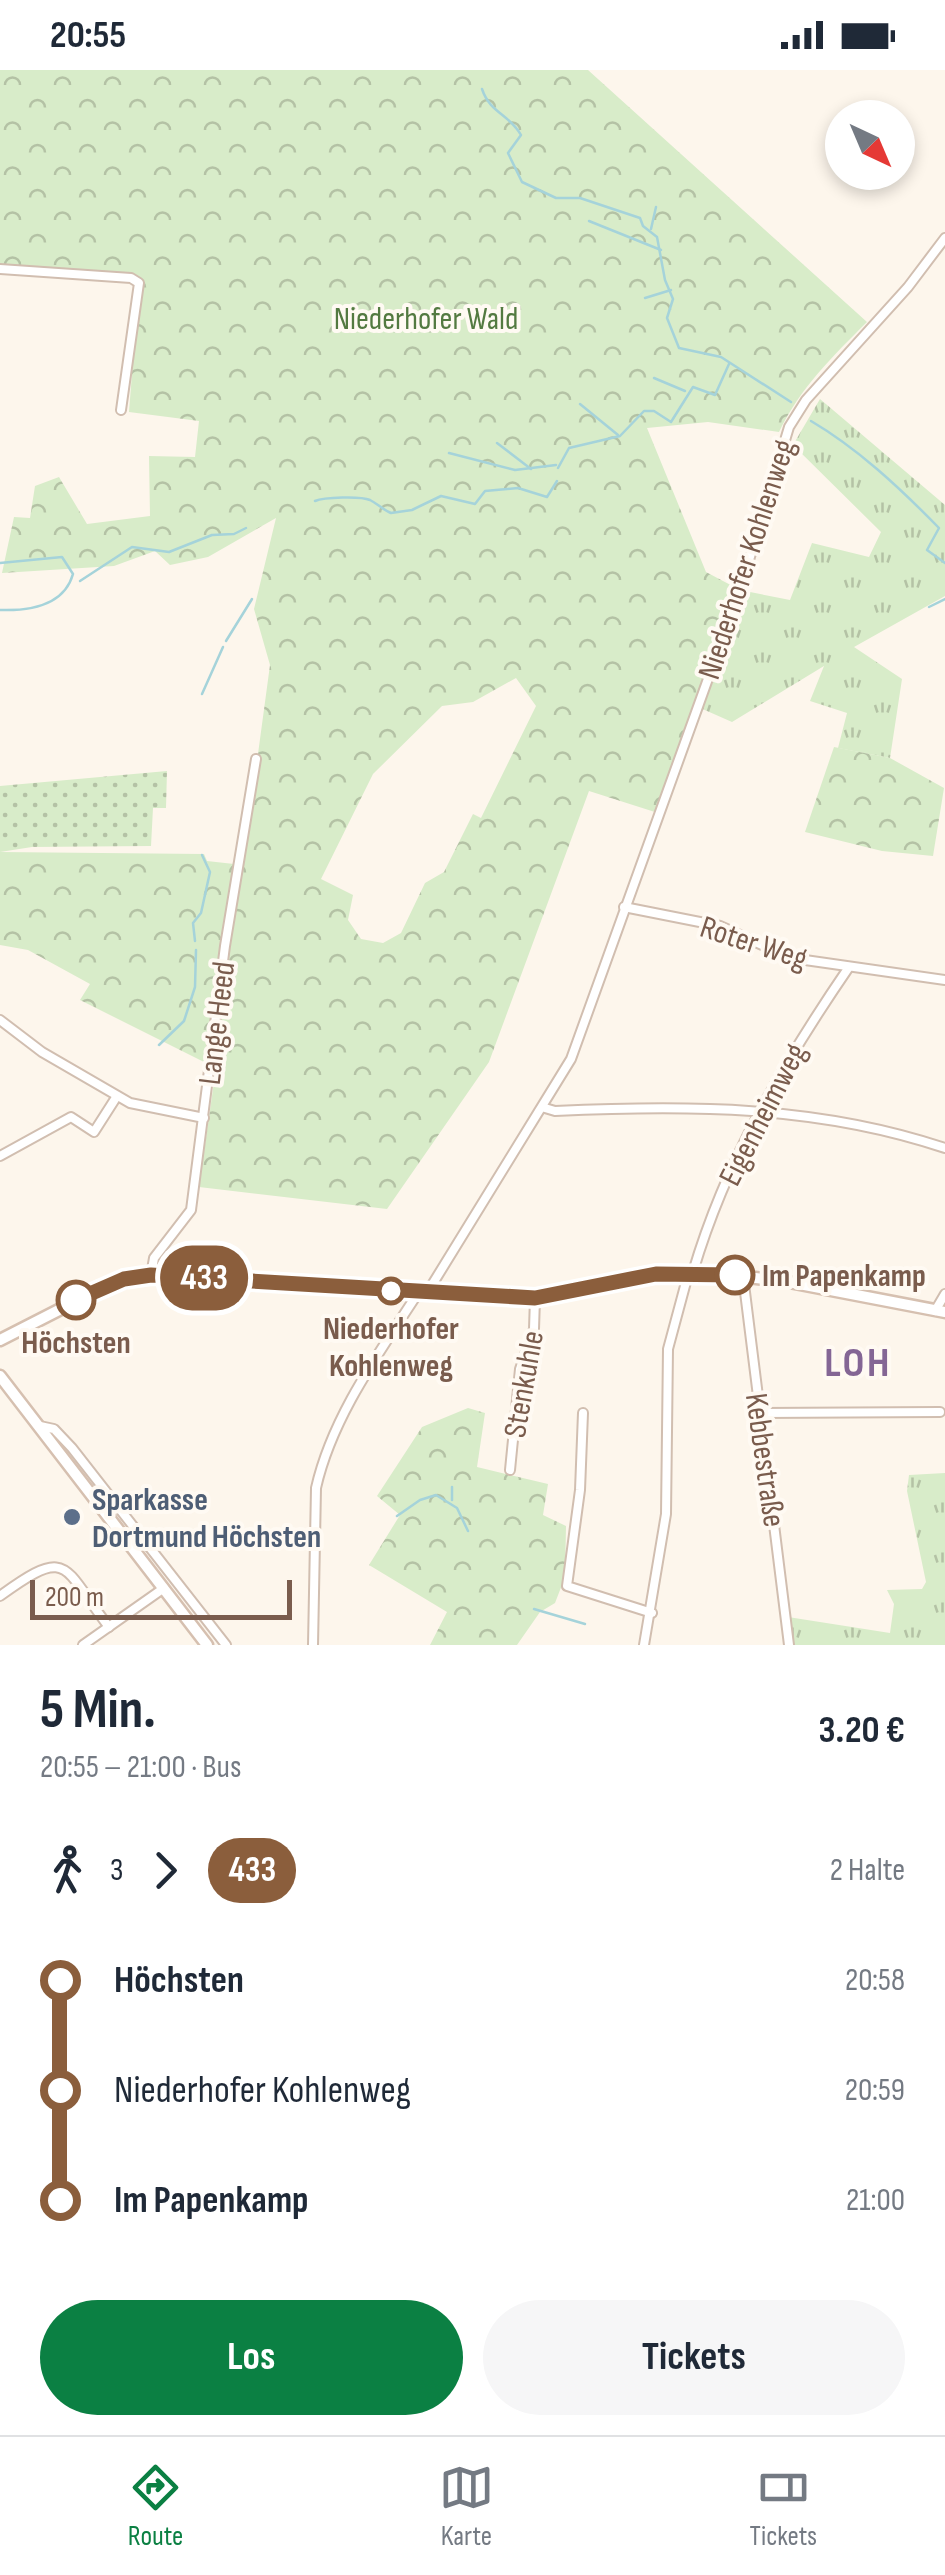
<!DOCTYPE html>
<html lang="de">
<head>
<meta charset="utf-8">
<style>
	body { margin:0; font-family:"Sofia Sans Condensed",sans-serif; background:#f6f6f7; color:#1f2937; height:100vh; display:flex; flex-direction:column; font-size:38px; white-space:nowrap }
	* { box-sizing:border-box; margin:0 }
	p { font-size:32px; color:#747a83 }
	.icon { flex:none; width:55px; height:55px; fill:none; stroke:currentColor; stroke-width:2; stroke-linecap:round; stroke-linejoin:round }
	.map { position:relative; height:1575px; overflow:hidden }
	.details { display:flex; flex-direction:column; background:#fff; flex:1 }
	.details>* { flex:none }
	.badge { padding:0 20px; border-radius:32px; font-size:35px; line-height:65px }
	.needle { width:65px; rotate:136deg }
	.tools { position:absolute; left:825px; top:30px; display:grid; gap:20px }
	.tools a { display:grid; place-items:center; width:90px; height:90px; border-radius:50%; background:#fff; box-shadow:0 5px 15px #0003; font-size:50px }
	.scale { position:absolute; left:30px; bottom:25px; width:262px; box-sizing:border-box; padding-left:10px; border:5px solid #7a5c4d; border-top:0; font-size:28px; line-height:35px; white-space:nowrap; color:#7a5c4d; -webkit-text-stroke:8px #fffaf3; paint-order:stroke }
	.map>.badge { position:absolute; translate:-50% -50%; box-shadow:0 0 0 5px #fff }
	.legs { display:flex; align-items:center; gap:15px; height:110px; padding:0 40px; font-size:32px }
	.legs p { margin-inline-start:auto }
	.headline { display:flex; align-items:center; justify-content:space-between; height:170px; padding:0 40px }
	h1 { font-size:55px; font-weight:700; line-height:75px }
	.cta { display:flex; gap:20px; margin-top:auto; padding:20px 40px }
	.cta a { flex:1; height:115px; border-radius:60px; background:#0b8043; color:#fff; font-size:40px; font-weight:700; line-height:115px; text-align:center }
	.cta a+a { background:#f6f6f7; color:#1f2937 }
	ul { padding:0 40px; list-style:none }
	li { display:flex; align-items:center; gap:35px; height:110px; font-size:38px }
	li i { display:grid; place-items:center; width:15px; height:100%; margin:0 12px; background:currentColor }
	li i::after { content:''; width:25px; height:25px; margin:-12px; border:8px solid; border-radius:50%; background:#fff }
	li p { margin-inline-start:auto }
	li:first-child i { background:linear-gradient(#0000 50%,currentColor 0) }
	li:last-child i { background:linear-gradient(currentColor 50%,#0000 0) }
	.status { display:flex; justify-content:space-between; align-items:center; height:70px; padding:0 50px; background:#fff; direction:ltr }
	.status svg { height:28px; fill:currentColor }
	.dock { display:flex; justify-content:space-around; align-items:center; height:140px; border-top:2px solid #e0e1e3; background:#fff; font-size:28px; color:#747a83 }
	.dock a { display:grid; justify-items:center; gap:5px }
	.dock .selected { color:#0b8043 }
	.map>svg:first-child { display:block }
</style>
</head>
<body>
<div class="status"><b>20:55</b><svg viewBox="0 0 49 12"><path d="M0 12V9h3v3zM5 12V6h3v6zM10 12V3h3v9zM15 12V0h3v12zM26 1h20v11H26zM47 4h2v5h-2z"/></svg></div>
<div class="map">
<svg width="945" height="1575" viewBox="0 0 945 1575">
	<defs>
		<pattern id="grass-tufts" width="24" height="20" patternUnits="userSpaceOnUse" patternTransform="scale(2.5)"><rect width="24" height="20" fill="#d8ecc9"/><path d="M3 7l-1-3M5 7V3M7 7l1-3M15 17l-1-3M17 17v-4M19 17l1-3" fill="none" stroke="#b4c2a5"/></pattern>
		<pattern id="forest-crowns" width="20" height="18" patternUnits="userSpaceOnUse" patternTransform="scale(2.5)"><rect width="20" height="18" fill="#d8ecc9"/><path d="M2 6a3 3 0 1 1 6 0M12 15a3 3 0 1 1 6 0" fill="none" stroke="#b4c2a5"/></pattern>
		<pattern id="park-dots" width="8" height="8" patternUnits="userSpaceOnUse" patternTransform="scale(2.5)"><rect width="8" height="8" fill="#d8ecc9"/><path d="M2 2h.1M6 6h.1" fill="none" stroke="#b4c2a5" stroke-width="1.8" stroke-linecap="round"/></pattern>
	</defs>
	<rect width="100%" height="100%" fill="#fdf6ec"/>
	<g fill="url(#grass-tufts)">
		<polygon points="820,329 945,435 945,526 854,577 902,609 890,688 838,678 847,643 810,631 824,596 732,652 698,637 740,520 790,530 812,473 869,487 881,462 793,375"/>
		<polygon points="945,1403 945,1575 792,1575 788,1547 890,1563 894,1534 887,1520 922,1519 926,1512 907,1421 909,1405"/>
	</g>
	<g fill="url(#forest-crowns)" fill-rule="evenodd">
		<path d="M0 0H588L867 252C833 286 800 318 779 362L708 352 647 358 706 502 740 520 658 743 589 721 489 992 387 1139 199 1117 216 998 80 930 90 914 28 880 0 875V782L204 784 207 791 243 795 270 595 254 539 276 448 208 487 170 495 155 481 114 496 2 503 14 447 30 448 35 416 59 407 87 454 150 446 149 386 195 387 199 351 129 342 139 213 0 203ZM516 608 536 636 481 748 473 744 444 802 425 813 401 863 383 873 361 869 348 850 353 825 321 809 373 704 442 636 473 632Z"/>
		<polygon points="834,677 890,688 944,718 933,786 882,781 805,762"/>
		<polygon points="468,1338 485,1343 477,1397 548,1414 543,1445 566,1456 565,1507 555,1533 540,1542 517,1575 430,1575 447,1542 369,1495 400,1445 377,1426 422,1357"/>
	</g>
	<polygon fill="url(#park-dots)" points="167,701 166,738 153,738 151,776 32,777 0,782 0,716"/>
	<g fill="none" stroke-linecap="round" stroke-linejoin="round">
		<g stroke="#a5d3da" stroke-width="2.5">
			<path d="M482 19C490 43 509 44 521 65L508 83 522 112 556 128H580L640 148 643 156 657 167 665 210 673 229 667 248 679 278 721 287 791 332"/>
			<polyline points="589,151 661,180"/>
			<polyline points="651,159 656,137"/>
			<polyline points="645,228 671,220"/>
			<polyline points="654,308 685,321"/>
			<polyline points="580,334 618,365"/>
			<path d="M811 351C857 378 899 417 939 458L927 480 945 493"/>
			<polyline points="497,373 531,399"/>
			<polyline points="449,383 515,400 556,395"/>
			<path d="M558 398 569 378C586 374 603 370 620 366L644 341H654L671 352 693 317 715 325 729 294"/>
			<path d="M315 431C324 427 361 426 370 430 378 434 383 440 391 443L412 440 441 426 475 434 485 421 518 418 547 427 557 411"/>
			<path d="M0 493 62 487 73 504C64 536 29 541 0 540"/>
			<polyline points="80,511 132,477 169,482 212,465 234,464 246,458"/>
			<polyline points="929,537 945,529"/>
			<polyline points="226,571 252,529"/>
			<polyline points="202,624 223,577"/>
			<polyline points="195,871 193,853 201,843 210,802 202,785"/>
			<polyline points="159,975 184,951 195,917 196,880"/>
			<polyline points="452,1430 452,1417"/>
			<polyline points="397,1446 420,1430 436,1425 457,1438 468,1461"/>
			<polyline points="534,1539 585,1554"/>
		</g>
		<g stroke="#d1beb0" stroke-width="12">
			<g id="minor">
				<polyline points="0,199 131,208 139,213 121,340"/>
				<polyline points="624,837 720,856 791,888 945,910"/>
				<polyline points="0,950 42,982 130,1033 204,1048"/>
				<path d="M545 1038 555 1041C688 1035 817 1035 945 1078"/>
				<polyline points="0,1086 71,1047 94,1062 117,1026"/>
				<path d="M693 1202C726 1090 784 992 849 897"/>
				<polyline points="151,1205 154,1188 191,1140 225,876 256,689"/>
				<polyline points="743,1206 789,1575"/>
				<polyline points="427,1223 571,989 740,520 789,357 806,330 908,217 945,168"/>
				<polyline points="935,1241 945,1224"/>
				<polyline points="583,1343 580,1420 567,1516 652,1543"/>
				<polyline points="759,1343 940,1342"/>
				<polyline points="40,1356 54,1359 72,1378 226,1575"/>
				<polyline points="510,1400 520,1299 534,1259 535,1228"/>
				<path d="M0 1526C70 1475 62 1496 109 1557"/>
				<polyline points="83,1575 164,1518"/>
				<path d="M313 1575 316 1418C332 1347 379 1283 418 1223"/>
				<polyline points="644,1575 666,1444 668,1279 689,1201"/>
			</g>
		</g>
		<g stroke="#d6c0b0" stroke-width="15">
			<g id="secondary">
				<polyline points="0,1270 100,1219 151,1205 535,1228 646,1205 706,1202 789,1212 945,1242"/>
				<polyline points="0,1306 207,1575"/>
			</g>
		</g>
		<use href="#minor" stroke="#fff" stroke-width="8"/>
		<use href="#secondary" stroke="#fff" stroke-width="10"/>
	</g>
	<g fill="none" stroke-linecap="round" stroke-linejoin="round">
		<g stroke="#fff" stroke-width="22">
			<polyline id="line-1" points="76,1230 124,1209 151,1205 535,1228 656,1204 735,1205"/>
		</g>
		<use href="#line-1" stroke="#8b5e3c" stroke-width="15"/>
	</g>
	<g fill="#fff" stroke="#8b5e3c" stroke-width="5">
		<circle cx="735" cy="1205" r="18"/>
		<circle cx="391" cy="1221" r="12"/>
		<circle cx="76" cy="1230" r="18"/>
	</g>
	<circle fill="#5c6f8a" stroke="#fffaf3" stroke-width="4" cx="72" cy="1447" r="10"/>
	<g text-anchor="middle" stroke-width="8" stroke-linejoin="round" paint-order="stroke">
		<g font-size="32" fill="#537a41" stroke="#fffaf3">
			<text x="426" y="259">Niederhofer Wald</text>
		</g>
		<g font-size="32" fill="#7a5c4d" stroke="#fffaf3">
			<text transform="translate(746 489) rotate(-72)" y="11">Niederhofer Kohlenweg</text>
			<text transform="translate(754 872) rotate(18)" y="11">Roter Weg</text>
			<text transform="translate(216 953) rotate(-83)" y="11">Lange Heed</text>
			<text transform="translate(762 1044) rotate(-63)" y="11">Eigenheimweg</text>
			<text transform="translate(523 1314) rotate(-80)" y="11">Stenkuhle</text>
			<text transform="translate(766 1390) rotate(82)" y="11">Kebbestraße</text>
		</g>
		<g font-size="32" font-weight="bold" fill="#7a5c4d" stroke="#fffaf3">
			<text x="762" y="1216" text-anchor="start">Im Papenkamp</text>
			<text x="391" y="1269">Niederhofer<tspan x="391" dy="37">Kohlenweg</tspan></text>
			<text x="76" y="1283">Höchsten</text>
		</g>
		<g font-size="32" font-weight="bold" fill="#4e5e75" stroke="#fffaf3" text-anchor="start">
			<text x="92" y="1440">Sparkasse<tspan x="92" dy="37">Dortmund Höchsten</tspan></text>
		</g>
		<g font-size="42" font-weight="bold" letter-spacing="2.5" fill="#846695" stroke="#fffaf3">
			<text x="858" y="1306">LOH</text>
		</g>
	</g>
</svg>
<div class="tools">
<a><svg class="needle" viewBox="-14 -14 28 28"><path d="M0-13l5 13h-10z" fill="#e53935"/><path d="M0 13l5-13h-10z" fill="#747a83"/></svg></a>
</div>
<div class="scale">200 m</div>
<b class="badge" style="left:204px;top:1208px;background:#8b5e3c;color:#fff">433</b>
</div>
<section class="details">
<div class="headline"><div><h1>5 Min.</h1><p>20:55 – 21:00 · Bus</p></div><b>3.20 €</b></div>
<div class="legs"><svg class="icon" aria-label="walk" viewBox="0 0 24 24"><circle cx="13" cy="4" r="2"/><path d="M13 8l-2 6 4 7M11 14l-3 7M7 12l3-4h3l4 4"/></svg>3<svg class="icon" aria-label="forward" viewBox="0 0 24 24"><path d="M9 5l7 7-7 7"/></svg><b class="badge" style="background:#8b5e3c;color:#fff">433</b><p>2 Halte</p></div>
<ul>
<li><i style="color:#8b5e3c"></i><b>Höchsten</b><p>20:58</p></li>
<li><i style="color:#8b5e3c"></i><span>Niederhofer Kohlenweg</span><p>20:59</p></li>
<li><i style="color:#8b5e3c"></i><b>Im Papenkamp</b><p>21:00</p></li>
</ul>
<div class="cta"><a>Los</a><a>Tickets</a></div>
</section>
<nav class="dock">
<a class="selected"><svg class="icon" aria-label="directions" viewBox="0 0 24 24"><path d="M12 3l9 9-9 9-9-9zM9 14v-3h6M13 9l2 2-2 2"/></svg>Route</a>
<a><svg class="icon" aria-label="map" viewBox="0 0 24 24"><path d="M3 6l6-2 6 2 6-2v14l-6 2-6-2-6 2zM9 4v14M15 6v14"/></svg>Karte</a>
<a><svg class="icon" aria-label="tickets" viewBox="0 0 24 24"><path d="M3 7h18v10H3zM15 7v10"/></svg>Tickets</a>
</nav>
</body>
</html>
